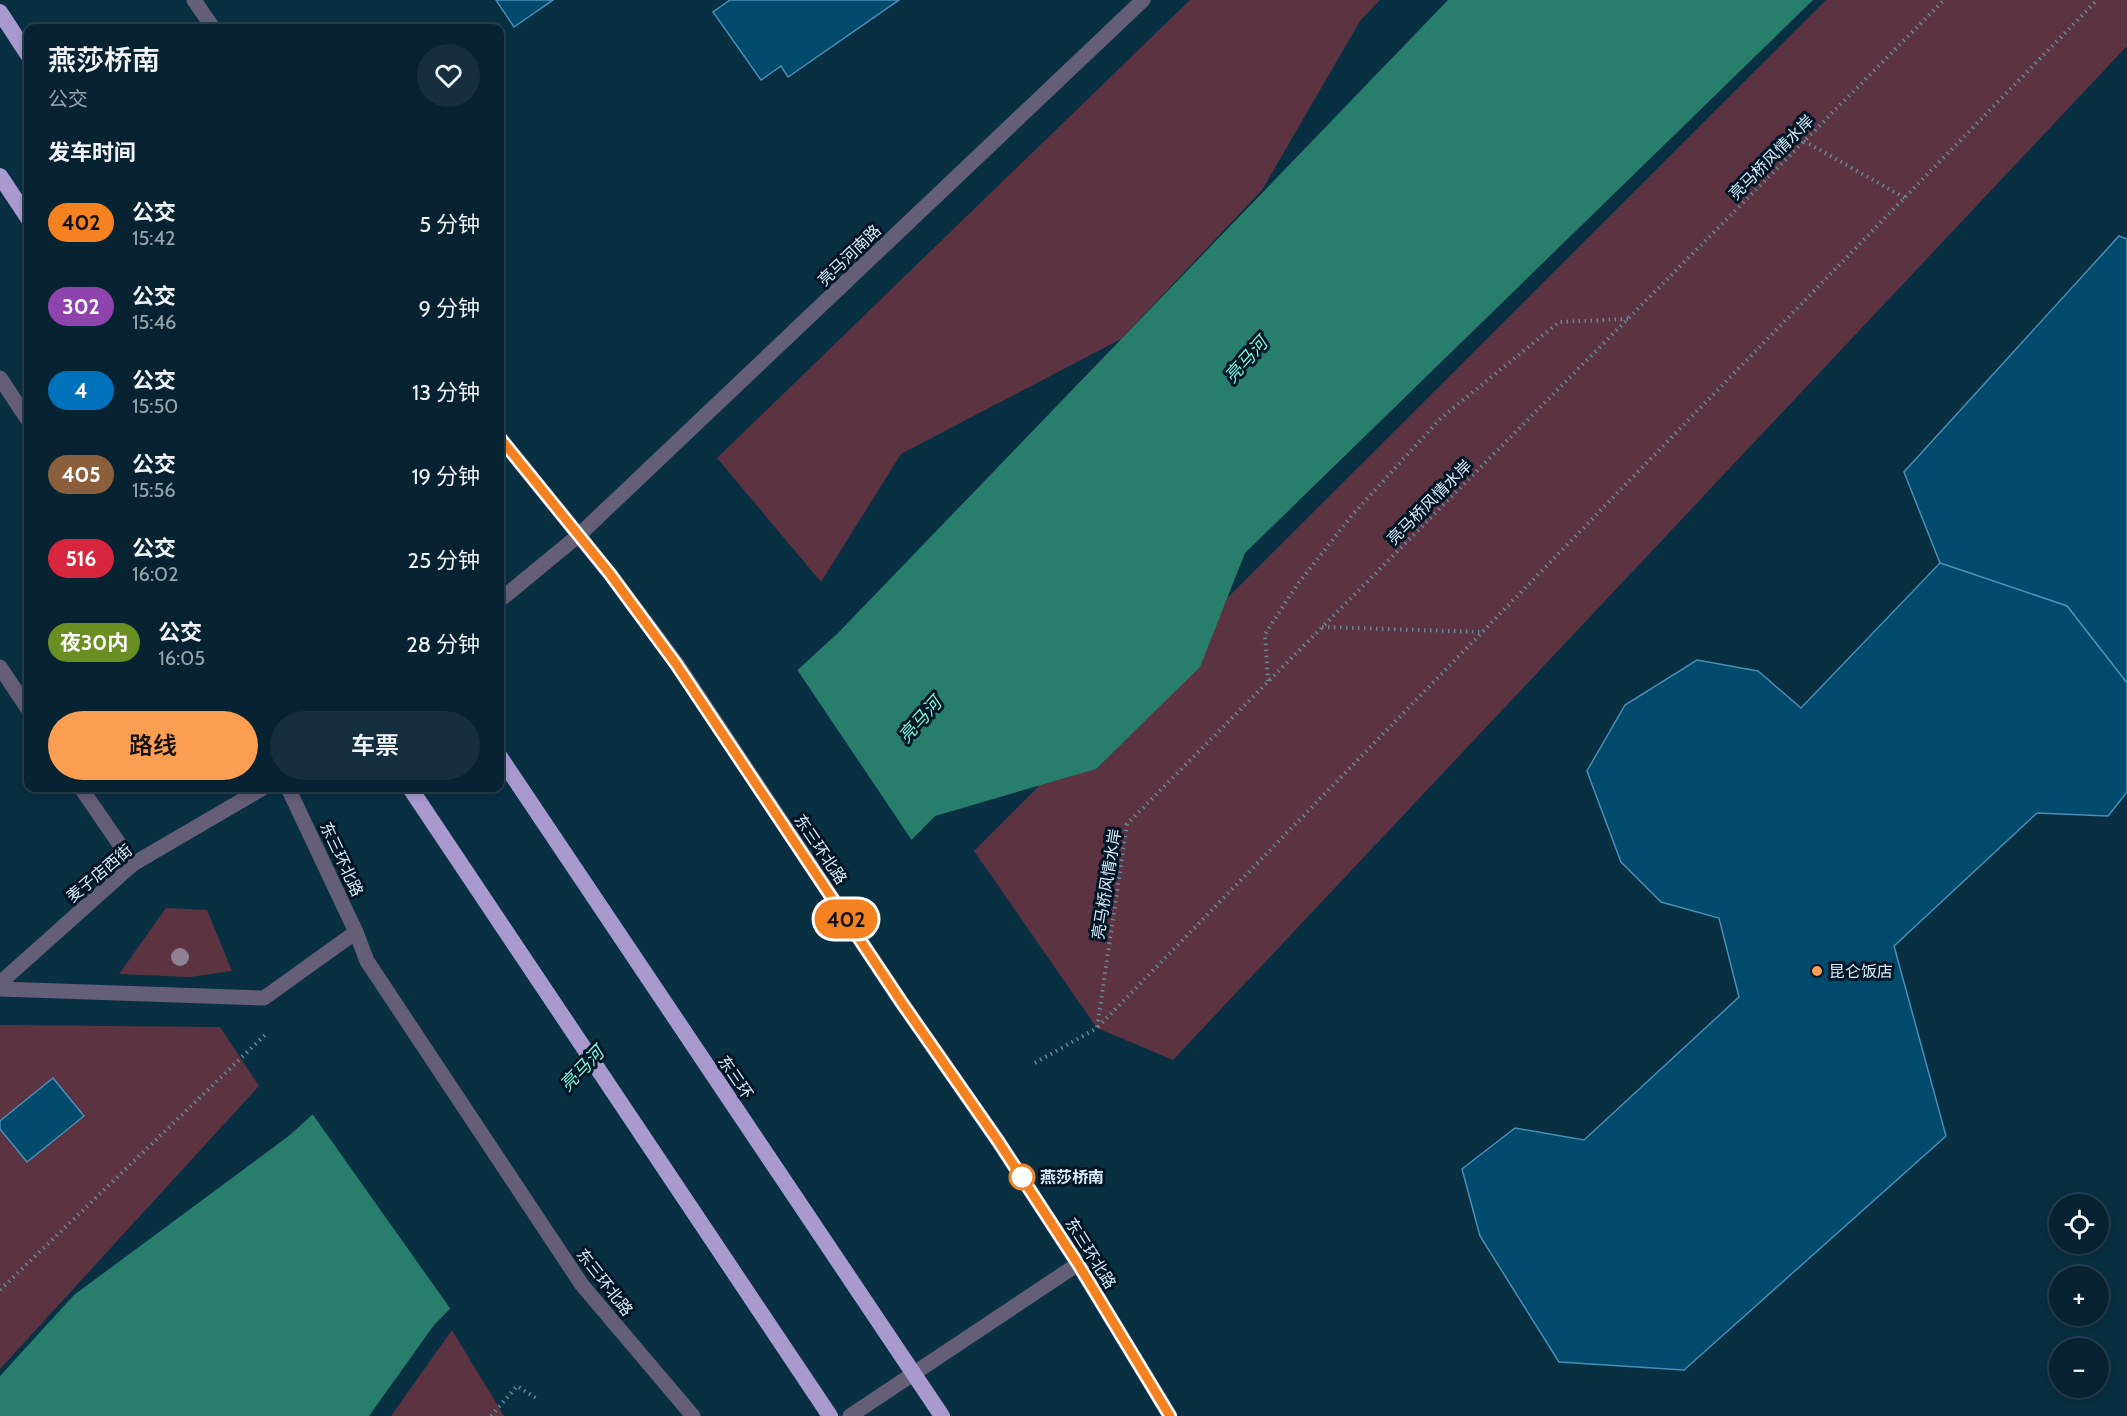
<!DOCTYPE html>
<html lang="zh">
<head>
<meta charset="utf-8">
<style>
	body { margin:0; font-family:Cabin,"Noto Sans SC",sans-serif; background:#152f3e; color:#f1f3f6; height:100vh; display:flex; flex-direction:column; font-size:22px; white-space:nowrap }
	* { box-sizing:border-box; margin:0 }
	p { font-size:20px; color:#98a4ac }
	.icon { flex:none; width:33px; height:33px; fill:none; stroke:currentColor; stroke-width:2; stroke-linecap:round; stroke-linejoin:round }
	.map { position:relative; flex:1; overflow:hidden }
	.panel { position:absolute; left:24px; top:24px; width:480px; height:768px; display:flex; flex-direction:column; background:#072332; border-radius:12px; box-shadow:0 3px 9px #0003,0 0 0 2px #28404d }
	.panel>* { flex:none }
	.badge { padding:0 12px; border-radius:20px; font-size:21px; line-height:39px }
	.tools { position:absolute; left:2049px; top:1194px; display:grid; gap:12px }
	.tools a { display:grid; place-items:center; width:60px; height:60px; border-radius:50%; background:#072332; box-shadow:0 3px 9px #0003,0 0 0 2px #28404d; font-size:30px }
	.map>.badge { position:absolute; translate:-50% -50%; box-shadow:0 0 0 3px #fff }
	h2 { padding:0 24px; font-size:22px; line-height:54px }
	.round { display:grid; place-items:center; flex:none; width:63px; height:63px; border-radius:32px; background:#152f3e }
	.headline { display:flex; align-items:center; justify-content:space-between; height:102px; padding:0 24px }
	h1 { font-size:28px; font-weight:600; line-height:45px }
	.cta { display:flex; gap:12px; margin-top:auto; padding:12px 24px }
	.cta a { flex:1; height:69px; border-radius:36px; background:#fc9e52; color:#111; font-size:24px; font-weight:600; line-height:69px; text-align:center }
	.cta a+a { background:#152f3e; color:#f1f3f6 }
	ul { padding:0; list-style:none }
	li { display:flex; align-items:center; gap:18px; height:84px; padding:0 24px }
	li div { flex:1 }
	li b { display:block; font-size:22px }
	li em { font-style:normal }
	li .badge { min-width:66px; font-weight:700; text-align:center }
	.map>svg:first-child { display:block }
</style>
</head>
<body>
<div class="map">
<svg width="2127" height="1416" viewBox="0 0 2127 1416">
	<rect width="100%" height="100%" fill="#092f43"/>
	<g fill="#5b3341">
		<polygon points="1190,0 1380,0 1360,21 1262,190 1121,339 901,454 821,582 717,458"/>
		<polygon points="1826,0 2127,0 2127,46 1173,1060 1097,1028 974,851"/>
		<polygon points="166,908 207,910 232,971 190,977 119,974"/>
		<polygon points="0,1025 220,1027 259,1086 0,1369"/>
		<polygon points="452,1330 504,1416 391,1416"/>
	</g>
	<polygon fill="#277e6d" points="1448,0 1813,0 1245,553 1200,667 1096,769 935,816 434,1325 369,1416 0,1416 0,1376 74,1295 290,1135 838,633"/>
	<polygon fill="#092f43" points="796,668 913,842 452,1311 311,1112"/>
	<g fill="#004a6c" stroke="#4a8eb6" stroke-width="1.5">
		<polygon points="496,0 553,0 514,27"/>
		<polygon points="730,0 899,0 788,77 781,66 761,80 713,12"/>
		<polygon points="2119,236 2127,239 2127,683 2067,606 1940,563 1904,472"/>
		<polygon points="1940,563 2067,606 2127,683 2127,792 2108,816 2037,813 1894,946 1946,1136 1684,1370 1559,1362 1480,1236 1462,1169 1515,1128 1584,1140 1739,997 1719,918 1661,902 1621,862 1587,771 1625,705 1697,660 1758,671 1801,708"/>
		<polygon points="53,1078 84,1116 27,1162 0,1129 0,1121"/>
	</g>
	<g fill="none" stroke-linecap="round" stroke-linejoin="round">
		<g stroke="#698697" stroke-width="4" stroke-dasharray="1.5 4.5" stroke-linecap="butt">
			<polyline points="1804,141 1905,198"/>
			<polyline points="1322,627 1483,632"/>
			<polyline points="1268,681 1265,634 1297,585 1353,514 1441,418 1559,322 1628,319"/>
			<polyline points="1098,1027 2097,0"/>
			<polyline points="1035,1063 1097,1028 1127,824 1944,0"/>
			<polyline points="0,1290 267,1033"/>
			<polyline points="491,1416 517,1386 536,1398"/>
		</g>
		<g stroke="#645e76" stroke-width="15">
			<polyline points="0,667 28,709"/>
			<polyline points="81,788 133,864"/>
		</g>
		<g stroke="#645e76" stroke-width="15">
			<polyline points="579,535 1143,0"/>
			<polyline points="0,983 133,864 263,788"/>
		</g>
		<g stroke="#645e76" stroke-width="15">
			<polyline points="194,0 213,28"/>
			<polyline points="0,378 28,420"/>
			<polyline points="500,438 610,574 677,664 902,1003 998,1141 1078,1264 1170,1416"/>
			<polyline points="500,600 579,535"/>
			<polyline points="288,788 356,932 367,961 582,1285 693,1416"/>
			<polyline points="0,989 264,998 356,932"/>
			<polyline points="850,1416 1078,1264"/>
		</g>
		<g stroke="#a899cf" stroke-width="16">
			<polyline points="0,12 28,55"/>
			<polyline points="0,176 28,218"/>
		</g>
		<g stroke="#a899cf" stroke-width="16">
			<polyline points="500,757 942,1416"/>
			<polyline points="410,788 830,1416"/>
		</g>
	</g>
	<circle fill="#8f8093" cx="180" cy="957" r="9"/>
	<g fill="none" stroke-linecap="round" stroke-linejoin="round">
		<g stroke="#fff" stroke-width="14">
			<polyline id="line" points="500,438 610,574 676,664 902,1003 998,1141 1078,1264 1170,1416"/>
		</g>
		<use href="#line" stroke="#f58220" stroke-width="9"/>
	</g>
	<circle fill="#fc9e52" stroke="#001626" stroke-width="2" cx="1817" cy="971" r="6"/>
	<circle fill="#fff" stroke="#f58220" stroke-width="3" cx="1022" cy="1177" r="12"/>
	<g text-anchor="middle" stroke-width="6" stroke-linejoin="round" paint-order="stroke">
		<g font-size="16" fill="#d9ecfa" stroke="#001626">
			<text transform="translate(1771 157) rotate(-45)" y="6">亮马桥风情水岸</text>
			<text transform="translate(849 255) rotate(-44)" y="6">亮马河南路</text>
			<text transform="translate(1429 502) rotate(-45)" y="6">亮马桥风情水岸</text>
			<text transform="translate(821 849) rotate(56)" y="6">东三环北路</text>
			<text transform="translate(342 859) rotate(65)" y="6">东三环北路</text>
			<text transform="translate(99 873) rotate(-40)" y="6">麦子店西街</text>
			<text transform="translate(1106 884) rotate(-81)" y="6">亮马桥风情水岸</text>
			<text transform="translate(736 1077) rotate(56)" y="6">东三环</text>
			<text transform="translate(1091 1253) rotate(58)" y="6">东三环北路</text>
			<text transform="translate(605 1282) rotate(52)" y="6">东三环北路</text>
		</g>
		<g font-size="16" fill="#d9ecfa" stroke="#001626" text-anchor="start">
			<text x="1829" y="977">昆仑饭店</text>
		</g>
		<g font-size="16" font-weight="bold" fill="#d9ecfa" stroke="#001626" text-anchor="start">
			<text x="1040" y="1183">燕莎桥南</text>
		</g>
		<g font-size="18" font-style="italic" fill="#7ff6dc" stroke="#001626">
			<text transform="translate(1246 360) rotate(-48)" y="6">亮马河</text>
			<text transform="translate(920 720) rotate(-48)" y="6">亮马河</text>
			<text transform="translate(582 1069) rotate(-46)" y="6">亮马河</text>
		</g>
	</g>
</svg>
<div class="tools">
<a><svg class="icon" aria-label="locate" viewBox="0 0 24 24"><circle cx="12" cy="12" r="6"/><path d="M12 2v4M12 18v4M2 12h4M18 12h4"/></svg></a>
<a>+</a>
<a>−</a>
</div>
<b class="badge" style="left:846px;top:919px;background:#f58220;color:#111">402</b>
<section class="panel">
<div class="headline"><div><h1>燕莎桥南</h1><p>公交</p></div><a class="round"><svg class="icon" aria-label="heart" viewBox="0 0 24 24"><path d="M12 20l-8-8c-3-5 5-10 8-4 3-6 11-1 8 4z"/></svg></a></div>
<h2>发车时间</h2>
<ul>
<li><span class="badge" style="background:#f58220;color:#111">402</span><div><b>公交</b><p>15:42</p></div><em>5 分钟</em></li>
<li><span class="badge" style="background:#8e44ad;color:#fff">302</span><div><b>公交</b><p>15:46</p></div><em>9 分钟</em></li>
<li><span class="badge" style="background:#0072bc;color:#fff">4</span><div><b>公交</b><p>15:50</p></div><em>13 分钟</em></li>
<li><span class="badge" style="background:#8b5e3c;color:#fff">405</span><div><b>公交</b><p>15:56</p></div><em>19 分钟</em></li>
<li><span class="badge" style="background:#d7263d;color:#fff">516</span><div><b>公交</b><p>16:02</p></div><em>25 分钟</em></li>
<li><span class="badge" style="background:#6b8e23;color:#fff">夜30内</span><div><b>公交</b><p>16:05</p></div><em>28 分钟</em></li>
</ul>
<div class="cta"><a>路线</a><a>车票</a></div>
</section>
</div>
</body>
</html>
